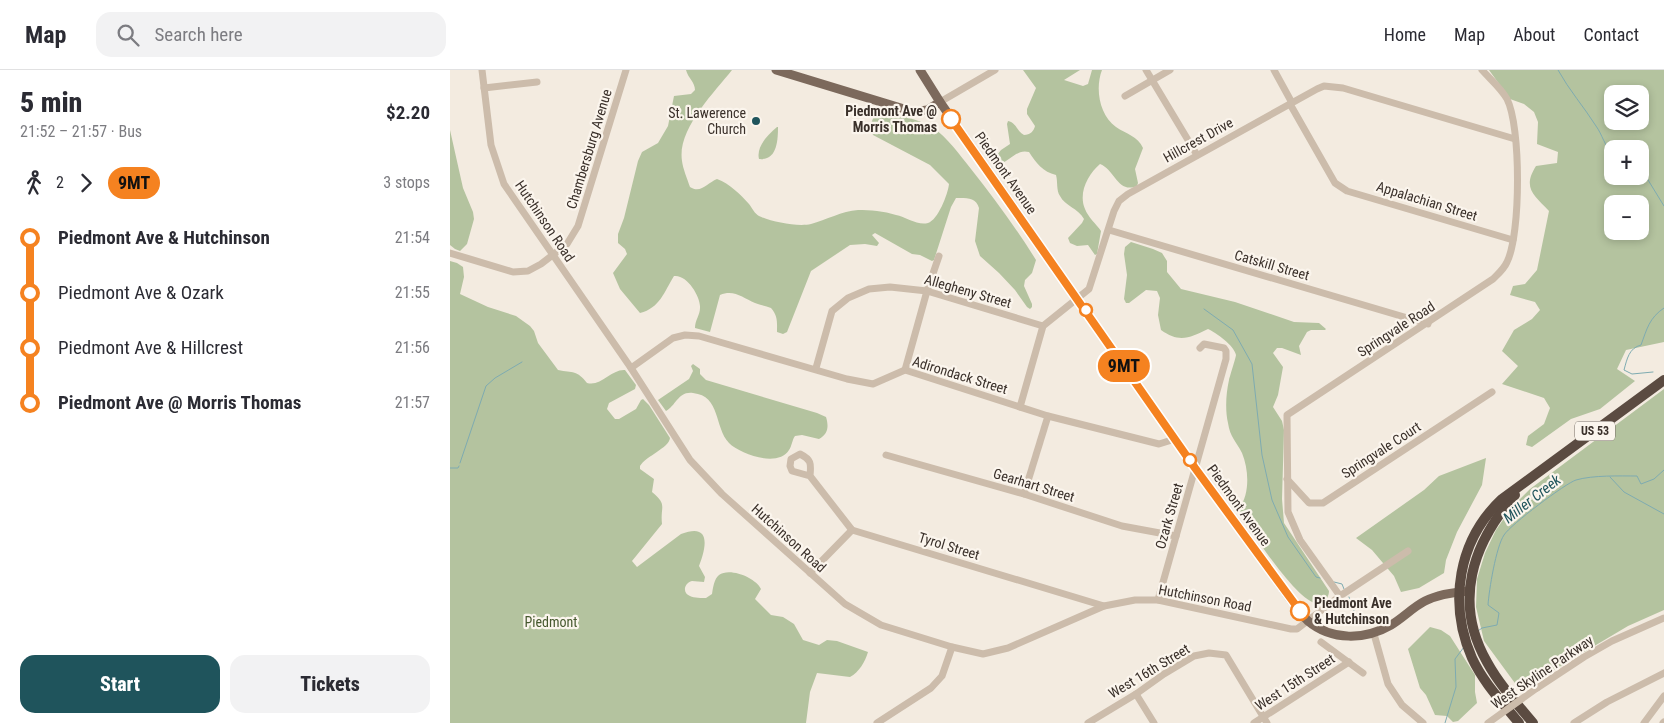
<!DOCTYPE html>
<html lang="en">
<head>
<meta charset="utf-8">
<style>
	body { margin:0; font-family:"Roboto Condensed",sans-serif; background:#f2f2f3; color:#2b2b33; height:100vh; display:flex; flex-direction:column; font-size:19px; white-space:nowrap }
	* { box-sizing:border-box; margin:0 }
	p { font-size:16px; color:#7c7c81 }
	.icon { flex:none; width:28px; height:28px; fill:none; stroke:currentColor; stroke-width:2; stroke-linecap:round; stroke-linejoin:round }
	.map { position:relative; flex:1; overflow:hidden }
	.sheet { display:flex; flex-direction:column; background:#fff; width:450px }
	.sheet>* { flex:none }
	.badge { padding:0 10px; border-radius:16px; font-size:18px; line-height:32px }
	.buttons { position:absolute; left:1154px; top:15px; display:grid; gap:10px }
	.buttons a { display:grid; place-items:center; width:45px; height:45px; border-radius:10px; background:#fff; box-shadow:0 2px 8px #0003; font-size:25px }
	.map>.badge { position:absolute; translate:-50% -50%; box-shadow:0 0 0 2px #fff }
	.legs { display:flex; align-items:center; gap:8px; height:55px; padding:0 20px; font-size:16px }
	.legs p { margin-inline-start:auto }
	.summary { display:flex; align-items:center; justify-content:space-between; height:85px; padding:0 20px }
	h1 { font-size:28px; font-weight:800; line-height:38px }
	.action { display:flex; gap:10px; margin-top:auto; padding:10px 20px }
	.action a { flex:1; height:58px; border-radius:15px; background:#1f545c; color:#fff; font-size:20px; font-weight:800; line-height:58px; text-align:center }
	.action a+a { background:#f2f2f3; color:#2b2b33 }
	ul { padding:0 20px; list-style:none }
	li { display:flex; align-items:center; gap:18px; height:55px; font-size:19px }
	li i { display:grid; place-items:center; width:8px; height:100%; margin:0 6px; background:currentColor }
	li i::after { content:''; width:12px; height:12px; margin:-6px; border:4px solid; border-radius:50%; background:#fff }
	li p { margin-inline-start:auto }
	li:first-child i { background:linear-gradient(#0000 50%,currentColor 0) }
	li:last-child i { background:linear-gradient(currentColor 50%,#0000 0) }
	header { display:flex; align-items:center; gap:30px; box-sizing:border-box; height:70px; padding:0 25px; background:#fff; border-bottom:1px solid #e1e1e2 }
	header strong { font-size:24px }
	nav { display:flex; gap:28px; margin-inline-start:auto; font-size:18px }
	.search { width:350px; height:45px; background:#f2f2f3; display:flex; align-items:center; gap:12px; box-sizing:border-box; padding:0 18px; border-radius:15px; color:#7c7c81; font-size:19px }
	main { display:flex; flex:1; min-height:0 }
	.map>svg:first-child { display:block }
</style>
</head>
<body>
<header>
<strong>Map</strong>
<div class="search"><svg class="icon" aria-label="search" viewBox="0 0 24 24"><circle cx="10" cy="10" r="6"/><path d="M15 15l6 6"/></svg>Search here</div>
<nav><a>Home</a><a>Map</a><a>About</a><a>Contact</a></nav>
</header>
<main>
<section class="sheet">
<div class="summary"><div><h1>5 min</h1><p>21:52 – 21:57 · Bus</p></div><b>$2.20</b></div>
<div class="legs"><svg class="icon" aria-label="walk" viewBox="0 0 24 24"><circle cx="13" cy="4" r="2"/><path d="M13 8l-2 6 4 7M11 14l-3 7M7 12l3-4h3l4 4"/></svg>2<svg class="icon" aria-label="forward" viewBox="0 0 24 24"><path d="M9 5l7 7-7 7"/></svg><b class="badge" style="background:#f58220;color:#111">9MT</b><p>3 stops</p></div>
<ul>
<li><i style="color:#f58220"></i><b>Piedmont Ave &amp; Hutchinson</b><p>21:54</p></li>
<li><i style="color:#f58220"></i><span>Piedmont Ave &amp; Ozark</span><p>21:55</p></li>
<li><i style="color:#f58220"></i><span>Piedmont Ave &amp; Hillcrest</span><p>21:56</p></li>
<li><i style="color:#f58220"></i><b>Piedmont Ave @ Morris Thomas</b><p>21:57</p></li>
</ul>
<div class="action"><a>Start</a><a>Tickets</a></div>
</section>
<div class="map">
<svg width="1214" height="653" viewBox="0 0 1214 653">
	<rect width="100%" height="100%" fill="#f3ebe0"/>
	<g fill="#b4c39f" fill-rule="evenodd">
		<path d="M236 0H282C264 23 227 59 232 91 233 99 237 108 240 117 251 124 257 113 267 109 280 114 290 124 299 134 302 138 305 144 309 146 321 152 348 157 361 154 376 150 392 141 408 140 420 140 434 141 446 145 456 147 468 156 478 153 488 150 498 124 499 114L480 95 423 65 419 58 425 44 431 40C446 45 469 49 482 57 498 68 509 84 521 99 544 128 566 158 586 190L582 203 575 210 574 216 582 234V237L580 239 577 237 565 220 549 203 530 186 525 171 529 138C526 127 516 128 506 128L501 137 484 190 482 191 470 185 462 184 425 163 422 165 429 173 427 176 415 174 400 175 361 201 337 262 333 264 327 262C327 252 328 246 321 238 316 236 310 235 305 233 293 228 284 219 270 225L260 262 245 258C245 250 250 245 250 238 251 227 237 204 224 206 214 222 210 238 190 243L170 219 163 203 177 184 175 179 168 173V164L174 148 188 91 192 82 208 73 218 56 224 26 241 24 245 20C245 12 238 8 236 0Z"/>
		<path d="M573 0H630L614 10 633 16 638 14 642 0H652C645 18 649 45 666 57 676 64 688 66 693 78L685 99 688 113 687 116C668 124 665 100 650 94 638 104 628 123 635 139 638 147 646 154 651 161L647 184 645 185 638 175 627 176 620 173 618 168 632 153 634 149C628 138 615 136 610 126 606 120 608 112 606 105 593 102 586 93 579 82 565 78 559 95 545 94L543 90 551 80 560 74 557 54 558 51C567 53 567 62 574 65 580 65 584 61 585 56L577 44V39L586 18Z"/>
		<path d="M1039 0H1214V272L1176 280 1167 299 1185 311 1150 339 1121 349 1082 377 1076 375 1078 366 1094 354 1100 338 1094 328 1052 314 1068 296 1052 281 1064 260 1082 249 1090 240 1085 232 1060 225 1063 216 1075 214 1087 200 1099 141C1084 125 1072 118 1086 96L1107 93 1108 82 1087 74 1088 52 1084 42 1074 34 1060 29ZM1162 24H1190V51H1162ZM1162 79H1190V106H1162ZM1162 134H1190V161H1162Z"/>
		<path d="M327 57H328C328 70 327 91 309 89 306 76 318 65 327 57Z"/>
		<polygon points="0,60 13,118 23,142 24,149 17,174 10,181 5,179 0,175"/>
		<path d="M681 172 703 179 712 183 717 191V202L731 219 785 232 844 252 869 253 876 259 875 260H861L857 262 849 276 851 285 832 278H827L823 283 833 297 828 325 823 337 832 351 834 360 832 429 834 453 879 521C879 526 876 531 871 533 852 541 802 461 791 446L789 439C800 424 799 400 792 383 786 371 780 367 778 353 775 340 776 323 779 310 780 306 786 287 786 285 784 275 766 263 758 259 740 268 729 273 711 260L708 245 710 228 707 221 696 220 679 233H676L674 229 677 205 674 184 675 177Z"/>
		<path d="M0 191 7 193 13 197 14 207 10 224 38 237 66 246 80 256 84 261 88 273 108 300C123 303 127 300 137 313 151 317 161 299 175 300L186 315 185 319 159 333 157 339 165 349H169L186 339 191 330 193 329 199 335 220 368C219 378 196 386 190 396V399L204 409 202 422C218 435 210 436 212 454L182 491 187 497 231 464C262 452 256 478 249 496L255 507 254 512C250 512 246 511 242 511 234 513 232 523 240 526 244 528 252 528 256 528L262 524C263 518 264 509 269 505 280 497 306 508 311 519L305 529 321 545 333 547 344 554 353 570 369 575 377 570 387 571 418 582C415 592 409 602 400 607L367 603 360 622 356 653H0Z"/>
		<path d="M243 294 250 299V304L256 310 367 343 376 347C379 357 378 364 369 369L352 365 345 366C342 370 342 376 339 380 328 398 290 384 279 373 264 357 271 326 243 323 228 321 226 336 216 341L208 330 239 309 243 301 241 296Z"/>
		<polygon points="1214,319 1214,540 1178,556 1070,620 1034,571 1026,537 1027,509 1035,483 1046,460 1062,437 1080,419"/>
		<polygon points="1036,388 1032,415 1007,462 996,490 994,503 969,518 951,522 944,506 922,480 906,468 974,420 989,406"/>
		<polygon points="980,557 991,560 1000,566 1025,605 1025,622 1027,633 1008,651 1003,652 997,646 985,645 976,625 970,618 958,579"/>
	</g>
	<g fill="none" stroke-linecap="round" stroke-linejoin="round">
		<g stroke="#7eabb1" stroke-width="1">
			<path d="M1108 0C1119 20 1134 37 1146 56 1152 64 1155 77 1162 83"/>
			<polyline points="1190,102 1195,105 1214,136"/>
			<polyline points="754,239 783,260 802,294 812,385 822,430 838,467 866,507 870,508"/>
			<path d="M1203 302 1182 304 1174 300C1177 289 1179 278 1191 275 1197 259 1199 248 1214 238"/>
			<polyline points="10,393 36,316 45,308 72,292"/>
			<polyline points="0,398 8,398 9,396"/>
			<polyline points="1160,407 1174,422 1214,444"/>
			<polyline points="884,512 892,514 894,519"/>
			<polyline points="899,527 904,541 912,553"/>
			<path d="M1028 561 1032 558 1047 555 1049 543 1038 535C1039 520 1046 477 1054 465 1060 455 1116 413 1126 410 1143 405 1170 406 1187 406L1191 414 1204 409 1214 400"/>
			<polyline points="995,653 1006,617 1005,589 1014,577"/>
		</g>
		<g stroke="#ccbcab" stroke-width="7">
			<polyline points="32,0 41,75 54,114 181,298 240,390 272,424 395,534 431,555 502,577 533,584 558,578 654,536 685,530 708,530 841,559 847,559 890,526 958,481"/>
			<polyline points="696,0 747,85"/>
			<polyline points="824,0 841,31 840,34 885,113 897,121 1063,170"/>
			<polyline points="34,18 87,12"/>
			<polyline points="675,26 720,0"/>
			<polyline points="490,32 545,0"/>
			<polyline points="659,160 978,254"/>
			<polyline points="0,183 63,202 78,201 91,194 117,174 128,156 176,0"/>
			<polyline points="181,298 223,268 235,265 249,266 397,309 423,314 455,300 598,346 709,374 725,369"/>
			<polyline points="366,298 382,241 398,228 419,219 440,217 477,221 593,256"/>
			<polyline points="455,300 477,221 489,186"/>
			<polyline points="570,337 593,256 639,219 664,141 669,131 678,124 867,19 874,16 893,18 1065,69"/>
			<polyline points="436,385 574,424 672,456 726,466"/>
			<path d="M360 406C361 394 362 390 350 384L341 389 340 396 342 401 360 406 402 460 654 536"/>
			<polyline points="837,409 859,433 873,433 1042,322"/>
			<polyline points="574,424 598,346"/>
			<polyline points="360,503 402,460"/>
			<path d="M890 526 850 470 838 442 837 345 1043 209C1048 204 1054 199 1057 192 1071 164 1071 56 1057 29 1051 18 1040 9 1032 0"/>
			<polyline points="708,530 776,289 776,281 774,278 754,274 750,278"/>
			<polyline points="924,564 938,614 952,635 973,653"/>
			<polyline points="871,572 913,603"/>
			<polyline points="1087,618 1134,587 1162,571 1214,548"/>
			<polyline points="686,624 704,653"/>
			<polyline points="427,653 481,618 492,606 502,577"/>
			<polyline points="638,653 686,624 714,604 744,586 759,583 776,585 817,653"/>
			<polyline points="804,653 899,592"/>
			<polyline points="1124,653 1157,632 1214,603"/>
			<polyline points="1194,653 1214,626"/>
			<polyline points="1213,653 1214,652"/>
		</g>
		<g stroke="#7c695c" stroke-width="9">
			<polyline points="326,0 464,42 477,40 490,32"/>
			<path d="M470 0 490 32 745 398 841 530C847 537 852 545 858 551 882 571 915 570 941 555 953 548 963 537 975 531 989 524 1005 522 1020 521"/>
		</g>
		<g stroke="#5b4b41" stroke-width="10">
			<path d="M1065 425C1022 474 1003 532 1037 592 1049 614 1067 634 1083 653"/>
			<path d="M1069 653C1052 632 1033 612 1022 588 998 533 1008 470 1052 429L1214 310"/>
		</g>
		<polyline stroke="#ccbcab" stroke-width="7" points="1038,653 1087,618"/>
	</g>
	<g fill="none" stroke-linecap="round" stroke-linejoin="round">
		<g stroke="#fff" stroke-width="11">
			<polyline id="line-1" points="501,49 745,398 850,541"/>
		</g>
		<use href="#line-1" stroke="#f58220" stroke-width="8"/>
	</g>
	<g fill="#fff" stroke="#f58220" stroke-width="2.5">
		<circle cx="501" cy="49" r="9"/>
		<circle cx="636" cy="240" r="6"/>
		<circle cx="740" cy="390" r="6"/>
		<circle cx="850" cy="541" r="9"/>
	</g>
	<circle fill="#1f545c" stroke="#fbf5ed" stroke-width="2" cx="306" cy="51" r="5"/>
	<g text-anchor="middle" stroke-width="4.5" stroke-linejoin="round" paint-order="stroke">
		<rect fill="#fbf5ed" stroke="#746b64" stroke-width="1" x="1125" y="351.5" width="40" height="19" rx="4"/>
		<g font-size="12" font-weight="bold" fill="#3a302a">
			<text x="1145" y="365">US 53</text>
		</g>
		<g font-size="14" font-weight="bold" fill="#3a302a" stroke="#fbf5ed" text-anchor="end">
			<text x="487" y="46">Piedmont Ave @<tspan x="487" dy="16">Morris Thomas</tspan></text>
			<text x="864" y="538" text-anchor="start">Piedmont Ave<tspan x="864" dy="16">&amp; Hutchinson</tspan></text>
		</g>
		<g font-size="14" fill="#3a302a" stroke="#fbf5ed" text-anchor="end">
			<text x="296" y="48">St. Lawerence<tspan x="296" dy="16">Church</tspan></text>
		</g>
		<g font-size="14" fill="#3a302a" stroke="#fbf5ed">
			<text transform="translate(748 70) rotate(-29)" y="5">Hillcrest Drive</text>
			<text transform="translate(139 79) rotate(-73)" y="5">Chambersburg Avenue</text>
			<text transform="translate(556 103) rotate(55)" y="5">Piedmont Avenue</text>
			<text transform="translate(977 131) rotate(17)" y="5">Appalachian Street</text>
			<text transform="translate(95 151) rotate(56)" y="5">Hutchinson Road</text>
			<text transform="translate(822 195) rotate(16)" y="5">Catskill Street</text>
			<text transform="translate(518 221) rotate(16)" y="5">Allegheny Street</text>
			<text transform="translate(946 259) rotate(-33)" y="5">Springvale Road</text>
			<text transform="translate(510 305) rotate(17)" y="5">Adirondack Street</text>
			<text transform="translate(931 380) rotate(-33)" y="5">Springvale Court</text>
			<text transform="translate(584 415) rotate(17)" y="5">Gearhart Street</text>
			<text transform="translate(789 435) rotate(54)" y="5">Piedmont Avenue</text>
			<text transform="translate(719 446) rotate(-74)" y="5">Ozark Street</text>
			<text transform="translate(339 468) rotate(42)" y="5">Hutchinson Road</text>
			<text transform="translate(499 476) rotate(17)" y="5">Tyrol Street</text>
			<text transform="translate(755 528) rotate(11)" y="5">Hutchinson Road</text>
			<text transform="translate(699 601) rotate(-31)" y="5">West 16th Street</text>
			<text transform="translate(1092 602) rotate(-34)" y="5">West Skyline Parkway</text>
			<text transform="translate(845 612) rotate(-33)" y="5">West 15th Street</text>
		</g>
		<g font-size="14" fill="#46582e" stroke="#fbf5ed">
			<text x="101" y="557">Piedmont</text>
		</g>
		<g font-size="15" font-style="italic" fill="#1f545c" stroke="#fbf5ed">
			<text transform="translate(1082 429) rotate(-38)" y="5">Miller Creek</text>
		</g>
	</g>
</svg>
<div class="buttons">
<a><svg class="icon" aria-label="layers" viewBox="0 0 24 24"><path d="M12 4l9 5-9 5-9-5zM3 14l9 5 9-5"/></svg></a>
<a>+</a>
<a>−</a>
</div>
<b class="badge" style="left:674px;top:296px;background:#f58220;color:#111">9MT</b>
</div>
</main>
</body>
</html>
